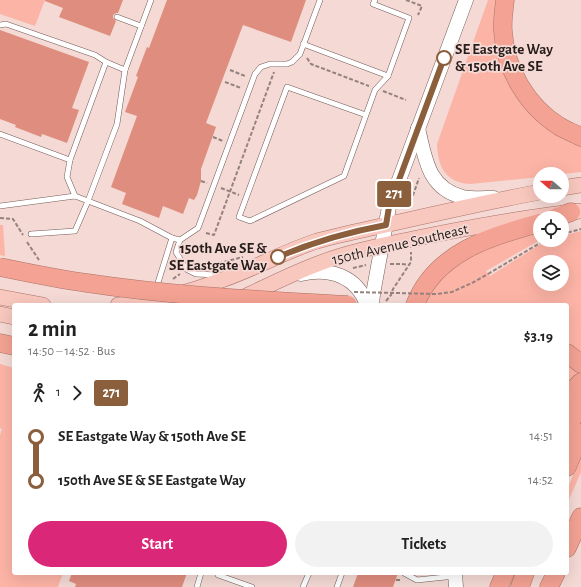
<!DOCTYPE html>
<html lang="en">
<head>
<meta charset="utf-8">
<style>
	body { margin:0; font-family:"Alegreya Sans",sans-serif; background:#f2f2f2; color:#222; height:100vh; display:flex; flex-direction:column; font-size:15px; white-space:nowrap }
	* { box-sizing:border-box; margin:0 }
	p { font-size:13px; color:#767676 }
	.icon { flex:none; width:22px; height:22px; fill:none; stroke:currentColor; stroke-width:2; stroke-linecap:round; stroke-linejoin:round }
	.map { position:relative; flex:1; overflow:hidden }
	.sheet { position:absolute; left:12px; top:303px; width:557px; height:272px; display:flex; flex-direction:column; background:#fff; border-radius:4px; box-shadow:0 4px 16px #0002 }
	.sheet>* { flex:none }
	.badge { padding:0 8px; border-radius:3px; font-size:14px; line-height:26px }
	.needle { width:26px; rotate:290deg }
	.buttons { position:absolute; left:533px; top:167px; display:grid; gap:8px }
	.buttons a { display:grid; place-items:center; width:36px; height:36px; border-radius:50%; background:#fff; box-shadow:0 4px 16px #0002; font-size:20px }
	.map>.badge { position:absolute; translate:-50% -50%; box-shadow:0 0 0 2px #fff }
	.legs { display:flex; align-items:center; gap:6px; height:44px; padding:0 16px; font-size:13px }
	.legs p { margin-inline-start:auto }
	.overview { display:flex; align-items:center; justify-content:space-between; height:68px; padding:0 16px }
	h1 { font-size:22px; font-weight:600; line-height:30px }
	.action { display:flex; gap:8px; margin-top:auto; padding:8px 16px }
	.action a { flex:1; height:46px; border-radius:24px; background:#db2777; color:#fff; font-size:16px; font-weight:600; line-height:46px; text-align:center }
	.action a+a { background:#f2f2f2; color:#222 }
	ul { padding:0 16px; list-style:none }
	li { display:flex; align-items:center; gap:14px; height:44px; font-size:15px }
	li i { display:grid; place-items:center; width:6px; height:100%; margin:0 5px; background:currentColor }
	li i::after { content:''; width:10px; height:10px; margin:-5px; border:3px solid; border-radius:50%; background:#fff }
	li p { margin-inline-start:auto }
	li:first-child i { background:linear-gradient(#0000 50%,currentColor 0) }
	li:last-child i { background:linear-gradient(currentColor 50%,#0000 0) }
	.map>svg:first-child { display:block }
</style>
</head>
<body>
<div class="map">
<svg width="581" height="587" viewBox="0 0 581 587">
	<rect width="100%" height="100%" fill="#f4d9d4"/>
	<g fill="#fcb4a6" fill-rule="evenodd">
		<polygon points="0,0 45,0 35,26 0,14"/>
		<path d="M488 0H496L494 31 496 51 504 73 512 90 581 145V172L562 174H540V177L470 184C445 182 438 167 437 144Z"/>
		<polygon points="0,225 3,225 5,256 0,255"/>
		<path d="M581 231V370L567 384V305H423L444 272 485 247 540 233V240L486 271 490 276 539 245 551 240H562V236ZM540 262H562V284H540Z"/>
		<polygon points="0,364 14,368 14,573 63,573 58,587 0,587 0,435 2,429 0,428"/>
		<polygon points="581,456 581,472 567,504 567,490"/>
	</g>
	<g fill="#df8d7e">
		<polygon points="45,0 123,0 118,13 116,13 113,15 113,18 116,21 110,36 59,17 63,8 45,1"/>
		<polygon points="167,0 306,0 291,42 243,25 206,123 216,127 201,169 201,181 197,195 194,200 189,198 183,214 163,206 159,218 122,204 126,193 111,187 137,116 125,112 138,77 136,76 147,47 149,48"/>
		<polygon points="0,30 89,62 72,108 79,110 67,143 42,134 41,137 15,127 16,125 0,119"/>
		<polygon points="72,573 187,573 182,587 75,587 76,584 69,581"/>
		<polygon points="358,573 398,573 393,587 353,587"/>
	</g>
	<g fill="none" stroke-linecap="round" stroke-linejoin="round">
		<g stroke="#735c57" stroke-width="6">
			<g id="service">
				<polyline points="117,17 141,26"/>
				<polyline points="0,25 6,24 95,55 106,62 70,160"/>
				<polyline points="303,44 388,76 409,18 373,4 375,0"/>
				<polyline points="106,62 125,70"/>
				<polyline points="366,115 287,87 239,217 250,221 344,176 375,90 388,76"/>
				<polyline points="0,134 70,160 67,177 75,196"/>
				<polyline points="0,206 75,196 140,221 172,238 180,240 198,228 255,74 261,67 270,64 287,64 292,62 300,54 320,0"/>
				<polyline points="31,234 75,231 88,201 117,124 125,70 151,0"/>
				<polyline points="180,240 176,252 186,269 196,274 218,275"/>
				<polyline points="156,289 172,238"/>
				<polyline points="404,573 417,580 455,576"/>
				<polyline points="218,575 252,587"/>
				<polyline points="197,587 201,573"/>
				<polyline points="303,587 309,573"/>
				<polyline points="337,587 342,573"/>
			</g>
		</g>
		<g stroke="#735c57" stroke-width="15">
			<g id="secondary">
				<path d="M418 128C425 158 428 189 463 197 473 199 484 198 494 198"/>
				<path d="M301 274C329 267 357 276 367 305"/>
				<polyline points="372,305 373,294 389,207 466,0"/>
				<polyline points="455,573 456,587"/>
			</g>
		</g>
		<g stroke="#ab7369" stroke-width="16">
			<g id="primary">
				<polyline points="562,188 581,185"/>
				<polyline points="0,297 43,305"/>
				<path d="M240 299C267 286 293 273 320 263 351 251 384 245 417 238 471 227 526 217 581 211"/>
				<path d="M118 305C152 302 187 293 219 281 252 270 283 252 317 241 343 234 368 229 394 223 443 212 491 201 540 192"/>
				<polyline points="0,314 14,317"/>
			</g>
		</g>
		<g stroke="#ab7369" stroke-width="19">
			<g id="motorway">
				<path d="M505 0C504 10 502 21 503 31 505 69 527 106 559 126 565 130 574 133 581 137"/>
				<polyline points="555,218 571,212"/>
				<path d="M415 305C435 253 490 236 540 223"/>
				<polyline points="0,343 14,346"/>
				<polyline points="567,353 581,364"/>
				<polyline points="567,396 581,382"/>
				<polyline points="567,431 581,400"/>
				<polyline points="567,467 581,433"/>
				<polyline points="567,548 581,517"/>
				<polyline points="499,587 505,573"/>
				<polyline points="520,587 525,573"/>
				<polyline points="549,587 556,573"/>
			</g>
		</g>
		<g stroke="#95827e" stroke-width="2" stroke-dasharray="4 2" stroke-linecap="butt">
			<polyline points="406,0 422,6 418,15"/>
			<polyline points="307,58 311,64 369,86"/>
			<polyline points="230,70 245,76"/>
			<polyline points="225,82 241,88"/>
			<polyline points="383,91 406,100"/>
			<polyline points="213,137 223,141"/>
			<polyline points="201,181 207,183"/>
			<polyline points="221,188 239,195"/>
			<polyline points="409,207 419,178"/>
			<polyline points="0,218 13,219 23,235"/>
			<polyline points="206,233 214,235 274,72"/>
			<polyline points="562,234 581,229"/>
			<polyline points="27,242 39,260"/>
			<polyline points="390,264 402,264 409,265"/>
			<polyline points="207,266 243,257"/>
			<polyline points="353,268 366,265"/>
			<polyline points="488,274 545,240"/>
			<polyline points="173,279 180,274"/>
			<polyline points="386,301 391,295 393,289 411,262 411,252"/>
			<polyline points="396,580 400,580"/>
		</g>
		<use href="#service" stroke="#fff" stroke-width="5"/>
		<use href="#secondary" stroke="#fff" stroke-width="14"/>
		<use href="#primary" stroke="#f8c7be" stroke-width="15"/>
		<use href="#motorway" stroke="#f3a293" stroke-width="18"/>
		<g stroke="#ab7369" stroke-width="19" stroke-linecap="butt">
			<path id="motorway-bridge" d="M0 267C29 273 58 279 87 283 173 296 261 300 348 305"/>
		</g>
		<polyline stroke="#95827e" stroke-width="2" stroke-dasharray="4 2" stroke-linecap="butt" points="354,292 437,294 452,292 474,282 488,274"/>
		<use href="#motorway-bridge" stroke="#f3a293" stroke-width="18"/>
	</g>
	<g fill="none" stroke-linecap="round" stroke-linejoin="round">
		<g stroke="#fff" stroke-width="9">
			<path id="line-1" d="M278 257C313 242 348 232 386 225L389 207 444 58"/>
		</g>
		<use href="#line-1" stroke="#8b5e3c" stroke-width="6"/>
	</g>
	<g fill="#fff" stroke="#8b5e3c" stroke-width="2">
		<circle cx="444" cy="58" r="7"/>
		<circle cx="278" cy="257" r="7"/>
	</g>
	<g text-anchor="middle" stroke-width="3.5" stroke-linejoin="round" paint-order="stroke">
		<g font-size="15" font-weight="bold" fill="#261c1a" stroke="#f4d9d4" text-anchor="start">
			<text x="455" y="54">SE Eastgate Way<tspan x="455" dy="17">&amp; 150th Ave SE</tspan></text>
			<text x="267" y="253" text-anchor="end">150th Ave SE &amp;<tspan x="267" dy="17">SE Eastgate Way</tspan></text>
		</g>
		<g font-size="15" fill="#261c1a" stroke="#f4d9d4">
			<text transform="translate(400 244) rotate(-13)" y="5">150th Avenue Southeast</text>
		</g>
	</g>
</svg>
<div class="buttons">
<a><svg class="needle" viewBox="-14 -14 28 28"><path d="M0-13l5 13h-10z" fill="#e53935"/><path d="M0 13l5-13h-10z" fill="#767676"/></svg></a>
<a><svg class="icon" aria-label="locate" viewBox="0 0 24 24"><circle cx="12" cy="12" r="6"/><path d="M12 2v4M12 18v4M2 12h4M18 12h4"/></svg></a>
<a><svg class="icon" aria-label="layers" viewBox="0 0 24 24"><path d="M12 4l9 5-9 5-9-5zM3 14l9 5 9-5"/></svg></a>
</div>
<b class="badge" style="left:394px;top:194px;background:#8b5e3c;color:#fff">271</b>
<section class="sheet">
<div class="overview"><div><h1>2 min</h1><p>14:50 – 14:52 · Bus</p></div><b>$3.19</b></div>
<div class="legs"><svg class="icon" aria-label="walk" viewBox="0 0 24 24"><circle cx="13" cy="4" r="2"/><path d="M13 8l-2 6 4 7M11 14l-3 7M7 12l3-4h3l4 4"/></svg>1<svg class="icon" aria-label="forward" viewBox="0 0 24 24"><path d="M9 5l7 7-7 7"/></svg><b class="badge" style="background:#8b5e3c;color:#fff">271</b></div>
<ul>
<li><i style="color:#8b5e3c"></i><b>SE Eastgate Way &amp; 150th Ave SE</b><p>14:51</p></li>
<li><i style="color:#8b5e3c"></i><b>150th Ave SE &amp; SE Eastgate Way</b><p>14:52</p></li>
</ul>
<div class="action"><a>Start</a><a>Tickets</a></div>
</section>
</div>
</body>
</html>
